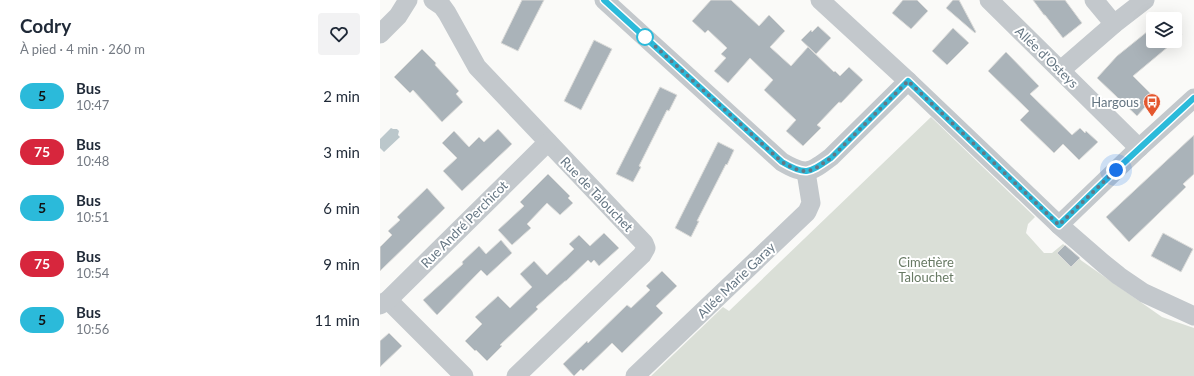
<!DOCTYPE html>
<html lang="fr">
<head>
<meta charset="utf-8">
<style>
	body { margin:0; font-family:Lato,sans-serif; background:#f2f2f3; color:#1f2937; height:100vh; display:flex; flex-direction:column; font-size:15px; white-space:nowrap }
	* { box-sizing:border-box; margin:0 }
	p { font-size:13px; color:#747a83 }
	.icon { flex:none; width:22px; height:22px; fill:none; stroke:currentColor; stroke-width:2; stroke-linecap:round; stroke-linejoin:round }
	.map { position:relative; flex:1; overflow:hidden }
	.drawer { display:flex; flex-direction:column; background:#fff; width:380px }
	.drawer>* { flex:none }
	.badge { padding:0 8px; border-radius:13px; font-size:14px; line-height:26px }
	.buttons { position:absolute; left:766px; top:12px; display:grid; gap:8px }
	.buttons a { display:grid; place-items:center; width:36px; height:36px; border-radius:4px; background:#fff; box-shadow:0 4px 16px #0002; font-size:20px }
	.you { position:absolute; width:20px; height:20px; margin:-10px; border:3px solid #fff; border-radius:50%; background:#1a73e8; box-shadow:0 0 0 6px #1a73e833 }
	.map>.badge { position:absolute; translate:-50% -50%; box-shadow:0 0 0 2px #fff }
	.round { display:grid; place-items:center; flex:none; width:42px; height:42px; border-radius:4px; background:#f2f2f3 }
	.head { display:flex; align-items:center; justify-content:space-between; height:68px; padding:0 20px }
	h1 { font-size:19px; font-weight:700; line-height:30px }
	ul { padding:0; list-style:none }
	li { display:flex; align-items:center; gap:12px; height:56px; padding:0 20px }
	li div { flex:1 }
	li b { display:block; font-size:15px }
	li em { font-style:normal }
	li .badge { min-width:44px; font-weight:700; text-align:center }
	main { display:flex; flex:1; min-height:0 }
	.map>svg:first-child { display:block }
</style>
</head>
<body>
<main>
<section class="drawer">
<div class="head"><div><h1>Codry</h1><p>À pied · 4 min · 260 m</p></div><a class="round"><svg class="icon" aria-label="heart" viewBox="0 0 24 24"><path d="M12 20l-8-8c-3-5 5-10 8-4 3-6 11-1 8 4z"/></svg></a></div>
<ul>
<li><span class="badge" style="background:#2bbada;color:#111">5</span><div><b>Bus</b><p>10:47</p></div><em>2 min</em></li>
<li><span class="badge" style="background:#d7263d;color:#fff">75</span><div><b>Bus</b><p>10:48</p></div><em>3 min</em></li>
<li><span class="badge" style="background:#2bbada;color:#111">5</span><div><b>Bus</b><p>10:51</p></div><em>6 min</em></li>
<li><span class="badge" style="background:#d7263d;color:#fff">75</span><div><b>Bus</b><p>10:54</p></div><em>9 min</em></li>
<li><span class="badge" style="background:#2bbada;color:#111">5</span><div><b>Bus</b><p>10:56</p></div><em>11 min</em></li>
</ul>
</section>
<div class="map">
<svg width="814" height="376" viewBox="0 0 814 376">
	<rect width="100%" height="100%" fill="#fafaf8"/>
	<polygon fill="#dadfd7" points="551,117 655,217 648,224 646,233 664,253 672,253 683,244 702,261 782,317 814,328 814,376 271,376 343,307 349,311"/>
	<polygon fill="#bbc7cb" points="11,128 13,129 17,129 19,131 18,135 20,137 4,152 0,148 0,139"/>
	<g fill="#aab3b9" stroke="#dcdcda">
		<polygon points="142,0 164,0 138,51 121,43"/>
		<polygon points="331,0 351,0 379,26 389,15 405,31 390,47 411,66 428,47 454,72 455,71 460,76 469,67 483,80 461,103 459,102 437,125 441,128 423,146 406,131 416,120 384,90 393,80 370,58 348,83 334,71 346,58 341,54 347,48 328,30 325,33 312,21"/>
		<polygon points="523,0 537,0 548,11 531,29 512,13"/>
		<polygon points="573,0 579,0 596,32 595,33 566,8"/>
		<polygon points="653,0 685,0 702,23 683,38 665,15 664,15"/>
		<polygon points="438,26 451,38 436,54 421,40 431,30 432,32"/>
		<polygon points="795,26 802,35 795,41"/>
		<polygon points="773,27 773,41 795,41 753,76 774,97 757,116 717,78 737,56"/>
		<polygon points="573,28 589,43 567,65 552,51"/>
		<polygon points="214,40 232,49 201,110 184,101"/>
		<polygon points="42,49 56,63 55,65 79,91 76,94 83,102 62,122 33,90 30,93 14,77"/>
		<polygon points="626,52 659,86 650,94 692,135 700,128 705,133 706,131 718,142 699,160 683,144 674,153 640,120 649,111 608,71"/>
		<polygon points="280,87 297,95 289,111 287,110 259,166 261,167 253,182 236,174"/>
		<polygon points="118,129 132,144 82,191 63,171 77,158 62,143 74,131 89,147 99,137 104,142"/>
		<polygon points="814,135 814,174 803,184 806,187 749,242 726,217"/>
		<polygon points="338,142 354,150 347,165 346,164 317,221 319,221 311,237 295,228"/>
		<polygon points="168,174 190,196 188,198 193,203 180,215 167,203 147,224 151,228 132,245 118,230 144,206 140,202"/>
		<polygon points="47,188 65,208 0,271 0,247 12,235 8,231 20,220 17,217"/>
		<polygon points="224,233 239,248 219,266 214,260 211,263 208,260 186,281 185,281 156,307 158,309 120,345 122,346 107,361 96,350 95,351 85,341 102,324 95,317 118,296 130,308 152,287 140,274 154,261 167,275 194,249 189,244 199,235 210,246"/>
		<polygon points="783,233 813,249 801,272 771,256"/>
		<polygon points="121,240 132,253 107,276 101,270 57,315 43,300 83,264 82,262 99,246 106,254"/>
		<polygon points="685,245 700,258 691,267 677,253"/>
		<polygon points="282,271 297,286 276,306 283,313 242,353 232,343 203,371 201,369 194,376 183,364 207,341 208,343 247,305 251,308 270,290 266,286"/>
		<polygon points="9,333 22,346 0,367 0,341"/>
	</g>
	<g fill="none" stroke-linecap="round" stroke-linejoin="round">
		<g stroke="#c3c8cc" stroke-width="19">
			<polyline points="53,0 62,6 67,13 97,67 264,243 266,248 262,255 136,376"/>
			<path d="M224 0 402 162C426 176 430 173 451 157L528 81"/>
			<polyline points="440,0 528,81 679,225 724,264 739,276 764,293 814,316"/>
			<polyline points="609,0 759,148"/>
			<polyline points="714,0 734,24"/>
			<polyline points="0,34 18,16 28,0"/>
			<polyline points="681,70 734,24 765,0"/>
			<polyline points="679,225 759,148 814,98"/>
			<polyline points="8,300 84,376"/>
			<polyline points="0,305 8,300 168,142"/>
			<polyline points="255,376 427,212 431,203 426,172"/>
		</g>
	</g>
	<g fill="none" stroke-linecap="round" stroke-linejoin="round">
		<g stroke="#fff" stroke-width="9">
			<path id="line" d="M224 0 402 162C426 176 429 173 451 158L528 81 679 225 736 170 814 98"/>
		</g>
		<use href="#line" stroke="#2bbada" stroke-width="6"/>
		<path stroke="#657683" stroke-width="4" stroke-dasharray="0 7.2" d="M265 37 402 162C426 176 429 173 451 158L528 81 679 225 736 170"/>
	</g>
	<defs>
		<g id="bus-pin" transform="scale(0.9)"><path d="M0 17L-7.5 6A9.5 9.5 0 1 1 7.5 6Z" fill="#e4572e" stroke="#fff"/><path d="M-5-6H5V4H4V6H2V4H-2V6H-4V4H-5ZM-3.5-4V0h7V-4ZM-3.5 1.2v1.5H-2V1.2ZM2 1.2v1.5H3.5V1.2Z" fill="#fff"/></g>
	</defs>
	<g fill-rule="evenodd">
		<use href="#bus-pin" x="772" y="102"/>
	</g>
	<circle fill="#fff" stroke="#2bbada" stroke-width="2" cx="265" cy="37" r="8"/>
	<g text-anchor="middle" stroke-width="4" stroke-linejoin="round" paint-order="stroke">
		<g font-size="13" fill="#657683" stroke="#fff">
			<text transform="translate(667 57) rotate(44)" y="5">Allée d'Osteys</text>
			<text transform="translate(217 194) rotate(46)" y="5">Rue de Talouchet</text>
			<text transform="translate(84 224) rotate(-45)" y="5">Rue André Perchicot</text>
			<text transform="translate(356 280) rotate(-44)" y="5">Allée Marie Garay</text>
		</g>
		<g font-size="13" fill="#657683" stroke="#fff" text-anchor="end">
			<text x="759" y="107">Hargous</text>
		</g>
		<g font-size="13" fill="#687a64" stroke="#fff">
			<text x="546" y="267">Cimetière<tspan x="546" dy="15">Talouchet</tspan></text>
		</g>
	</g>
</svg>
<div class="buttons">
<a><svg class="icon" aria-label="layers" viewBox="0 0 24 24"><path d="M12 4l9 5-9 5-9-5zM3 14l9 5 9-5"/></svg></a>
</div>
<div class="you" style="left:736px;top:170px"></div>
</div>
</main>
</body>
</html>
